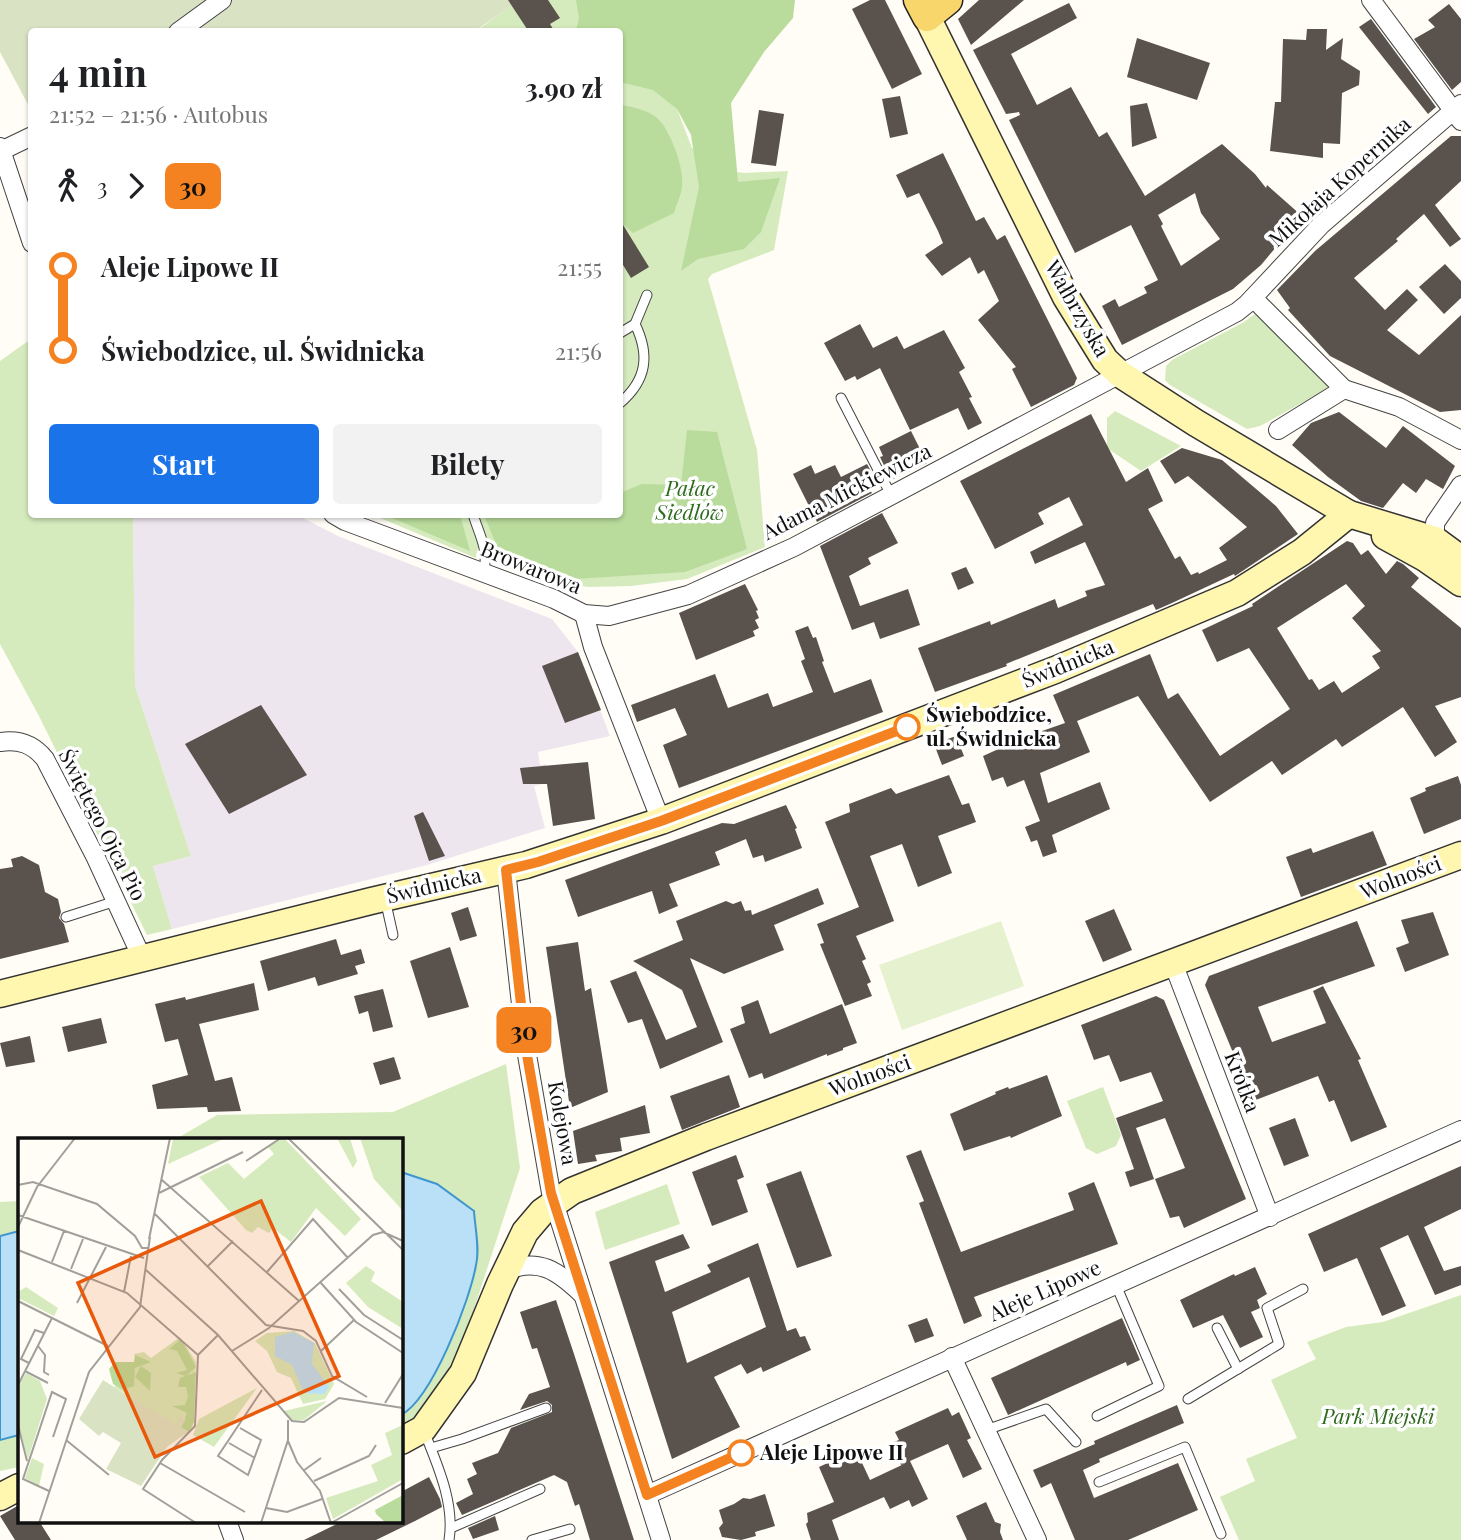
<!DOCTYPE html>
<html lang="pl">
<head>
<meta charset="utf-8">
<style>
	body { margin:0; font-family:"Playfair Display",serif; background:#f2f2f2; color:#202124; height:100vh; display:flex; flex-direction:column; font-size:26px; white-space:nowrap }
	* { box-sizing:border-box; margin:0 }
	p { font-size:23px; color:#757577 }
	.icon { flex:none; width:38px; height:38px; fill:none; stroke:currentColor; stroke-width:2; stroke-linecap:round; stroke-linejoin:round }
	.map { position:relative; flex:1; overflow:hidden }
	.side { position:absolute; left:28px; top:28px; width:595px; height:490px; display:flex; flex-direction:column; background:#fff; border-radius:7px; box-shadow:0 2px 5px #0004 }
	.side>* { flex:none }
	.badge { padding:0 14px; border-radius:10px; font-size:24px; line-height:46px }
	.map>.badge { position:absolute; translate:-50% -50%; box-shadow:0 0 0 4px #fff }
	.legs { display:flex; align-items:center; gap:10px; height:77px; padding:0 21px; font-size:23px }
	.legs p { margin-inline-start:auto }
	.headline { display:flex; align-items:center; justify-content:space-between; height:119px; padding:0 21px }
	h1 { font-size:38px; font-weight:700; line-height:52px }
	.action { display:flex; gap:14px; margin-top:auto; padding:14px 21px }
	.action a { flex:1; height:80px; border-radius:7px; background:#1a73e8; color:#fff; font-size:28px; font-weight:700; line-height:80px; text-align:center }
	.action a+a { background:#f2f2f2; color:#202124 }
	ul { padding:0 21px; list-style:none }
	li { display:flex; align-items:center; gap:24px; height:84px; font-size:26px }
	li i { display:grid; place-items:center; width:10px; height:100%; margin:0 9px; background:currentColor }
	li i::after { content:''; width:18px; height:18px; margin:-9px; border:5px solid; border-radius:50%; background:#fff }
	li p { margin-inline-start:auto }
	li:first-child i { background:linear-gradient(#0000 50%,currentColor 0) }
	li:last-child i { background:linear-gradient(currentColor 50%,#0000 0) }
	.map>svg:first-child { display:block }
</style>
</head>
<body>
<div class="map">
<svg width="1461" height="1540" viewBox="0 0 1461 1540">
	<rect width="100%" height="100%" fill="#fffdf5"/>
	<polygon fill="#eee6ef" points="133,515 297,515 340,537 552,619 578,652 610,736 538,752 540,765 546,764 548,783 534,786 545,828 427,865 172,929 153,866 191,856 135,686"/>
	<g fill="#d5ebbd">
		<polygon points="548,0 646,0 677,109 692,148 706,156 701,168 745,173 788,171 774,250 712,274 708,279 757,450 765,547 687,579 631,586 588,587 543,581 500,565 496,561 491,545 478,548 476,558 373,515 620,514 620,32 555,31 550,24"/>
		<polygon points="512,5 529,31 475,32"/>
		<polygon points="1255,314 1262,315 1269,322 1329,388 1260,426 1247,429 1170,385 1165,380 1166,366 1172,360 1244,322"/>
		<polygon points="31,339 32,514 133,515 135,686 191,856 153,866 172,929 147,935 39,716 0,644 0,361"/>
		<polygon points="1115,411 1181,446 1141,471 1107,448 1107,418"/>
		<polygon points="506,1064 520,1168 455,1367 419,1417 401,1427 401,1139 176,1139 217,1115 393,1112"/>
		<polygon points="1103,1087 1121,1135 1116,1146 1097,1154 1086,1148 1067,1101"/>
		<polygon points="667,1184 680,1224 605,1250 595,1212"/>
		<polygon points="19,1201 19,1467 0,1471 0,1202"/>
		<polygon points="1461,1295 1461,1540 1239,1540 1220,1497 1255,1481 1246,1459 1297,1438 1271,1380 1316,1359 1307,1342 1346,1327 1383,1322"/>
	</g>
	<g fill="#b9dc9c">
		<polygon points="576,0 795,0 793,18 764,52 731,103 738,182 780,178 761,232 744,249 698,259 681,271 699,187 691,135 677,109 653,90 620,82 620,32 576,31 579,18"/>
		<path d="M620 105C630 106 647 110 656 117 670 128 685 170 682 187 681 196 676 205 674 213L633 233 624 225 620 227Z"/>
		<polygon points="687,430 717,432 747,549 685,572 575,579 545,574 506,562 500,554 484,515 620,514 620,493 642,484 681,485"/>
		<polygon points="385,515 460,515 470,551"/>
	</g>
	<polygon fill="#d9e3c4" points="0,0 548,0 560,18 550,24 555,32 529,31 511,6 475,31 32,32 31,110 0,52"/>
	<polygon fill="#e6f2cf" points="1001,921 1024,986 902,1030 879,965"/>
	<g fill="#b9e0f7" stroke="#3f96cf" stroke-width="2">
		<path d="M401 1172 437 1184 474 1211C475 1228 480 1249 476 1265 470 1300 432 1399 401 1415Z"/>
		<polygon points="19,1231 19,1435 0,1440 0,1236"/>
	</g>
	<g fill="#5a524d" fill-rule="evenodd">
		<polygon points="508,0 548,0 560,18 550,24 555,32 529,32"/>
		<polygon points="870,0 885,0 922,74 892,89 852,9"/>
		<polygon points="979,0 1024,0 971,45 958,19"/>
		<path d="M1069 3 1077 18 1011 54 1037 105 1071 87 1099 137 1107 132 1145 196 1222 144 1255 174 1266 188 1267 185 1302 216 1261 265 1233 289 1122 345 1102 306 1115 299 1119 307 1147 293 1144 287 1158 280 1131 225 1075 253 1009 120 1020 115 1019 112 1006 114 973 50ZM1195 193 1201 213 1220 239 1181 266 1161 226 1163 224 1158 215Z"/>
		<polygon points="1449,4 1461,19 1461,82 1452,90 1414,39 1435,27 1428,20"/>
		<polygon points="1371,19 1436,107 1428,114 1359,27"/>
		<polygon points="1307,29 1327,29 1326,50 1343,38 1341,59 1360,71 1359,85 1342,93 1340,144 1323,143 1323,158 1270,151 1275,102 1281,102 1283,39 1306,40"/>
		<polygon points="1137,38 1210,63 1197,100 1127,77"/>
		<polygon points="900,96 908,134 890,138 882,99"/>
		<polygon points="1147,103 1157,138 1132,147 1130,106"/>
		<polygon points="759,110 784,114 776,166 751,163"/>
		<polygon points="1451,136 1461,136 1461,181 1435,205 1461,239 1450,247 1424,214 1396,239 1398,241 1354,278 1385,310 1407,289 1418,300 1387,330 1419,355 1461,315 1461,410 1440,412 1330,356 1288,310 1290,308 1277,290 1315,251"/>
		<polygon points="943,153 976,221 984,217 997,240 1005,235 1077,378 1074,385 1031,407 1012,369 1016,367 978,320 999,301 984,270 978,274 970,257 942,276 925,255 943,243 938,231 919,193 907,198 896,175"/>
		<polygon points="620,220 649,267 631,278 620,260"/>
		<polygon points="1445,264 1461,281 1461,298 1444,314 1419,287"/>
		<polygon points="860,324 873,348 897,336 904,349 944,330 965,368 959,372 972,397 969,398 982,423 968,430 958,408 910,430 880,368 857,380 855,376 845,381 824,343"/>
		<polygon points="1339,412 1386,448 1403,426 1455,466 1443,489 1426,479 1416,493 1403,483 1383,508 1361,501 1328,477 1292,445 1311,423"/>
		<polygon points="1091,414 1126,482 1148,468 1163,501 1148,509 1175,559 1180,556 1191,575 1198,572 1199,574 1227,560 1219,548 1247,527 1188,476 1175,484 1160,461 1182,448 1222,460 1276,506 1298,534 1235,576 1234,574 1172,603 1156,610 1153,604 1006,664 1007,666 935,692 918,648 990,621 991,625 1055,599 1058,608 1087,596 1085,591 1105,585 1085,542 1035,564 1030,552 1083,525 1069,497 1038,513 1044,524 995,549 960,481"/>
		<polygon points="911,431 927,463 891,480 880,457 883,456 879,447"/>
		<polygon points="867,464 879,486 870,490 872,493 817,522 793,474 811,465 815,474 835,465 841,477"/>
		<polygon points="882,513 898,543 868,558 871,564 849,576 860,606 908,589 920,625 880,639 874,622 852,630 820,546"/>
		<path d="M1347 541 1353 543 1361 555 1368 550 1386 574 1397 561 1403 564 1419 578 1411 587 1461 628V697L1435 706 1457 742 1435 757 1403 707 1342 747 1336 739 1282 775 1272 761 1210 802 1138 696 1077 721 1090 752 1040 773 1048 803 1100 782 1110 809 1052 835 1057 852 1043 857 1037 840 1031 842 1025 827 1040 821 1024 780 1007 787 1003 777 992 781 983 756 1025 737 1065 723 1053 695 1150 654 1168 699 1178 693 1220 756 1290 709 1249 648 1217 662 1202 630 1253 606 1252 604ZM1346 584 1365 606 1352 618 1381 651 1372 656 1380 668 1342 693 1334 681 1319 690 1312 679 1309 680 1277 628Z"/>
		<polygon points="966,567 974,583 958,590 951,573"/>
		<polygon points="745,584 758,610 756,611 759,618 755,620 759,628 753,631 755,636 696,660 679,613"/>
		<polygon points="808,626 813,638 816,637 824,661 822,662 834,693 871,679 883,712 679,788 663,745 687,735 675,708 637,722 631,705 715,674 728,708 768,693 773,707 813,692 801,661 805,659 795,631"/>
		<polygon points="578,652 601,710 565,723 542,666"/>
		<polygon points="261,705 307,775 229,814 185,744"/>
		<polygon points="956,736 964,756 942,765 934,744"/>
		<polygon points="588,762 595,819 553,826 547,784 523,784 520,768"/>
		<polygon points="949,775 962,805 969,803 976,822 938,836 952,873 918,887 902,844 870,856 894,921 856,936 866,959 862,961 871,982 867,984 872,996 845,1006 820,944 824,943 817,924 859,907 825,822 850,812 849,804 891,788 896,794"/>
		<polygon points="1458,776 1461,785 1461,819 1424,834 1410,798 1426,791 1425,788"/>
		<polygon points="786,805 797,828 795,829 802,848 765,862 763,855 753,858 746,839 715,852 720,865 669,884 678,906 659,914 652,891 578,917 565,880 722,823 734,824"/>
		<polygon points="423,812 445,856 429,861 414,816"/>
		<polygon points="1373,831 1387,865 1301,897 1286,857 1311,848 1313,853"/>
		<polygon points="22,856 39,865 45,892 58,899 61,912 59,918 64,924 69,942 0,959 0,869 13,867 11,859"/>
		<polygon points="818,888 824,904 774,925 784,950 724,974 690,958 723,1042 660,1069 642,1019 628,1023 610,981 636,971 666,1040 697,1027 682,990 633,961 683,940 676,921 726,901 733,904 741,901 745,911 751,910 752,915"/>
		<polygon points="468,907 477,936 460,941 451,913"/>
		<polygon points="1114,909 1132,950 1103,962 1085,921"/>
		<polygon points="1433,912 1449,955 1405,972 1396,948 1409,943 1401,920"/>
		<polygon points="1357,921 1375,966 1258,1007 1272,1042 1326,1023 1313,991 1323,986 1361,1059 1358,1060 1387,1127 1351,1142 1334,1100 1329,1102 1318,1076 1253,1101 1205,985 1209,976"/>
		<polygon points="336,939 341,955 361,949 365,963 355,966 358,974 318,986 315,977 268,991 260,961"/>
		<polygon points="578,942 585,991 591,988 608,1092 570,1108 546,947"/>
		<polygon points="450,947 469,1007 428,1018 410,961"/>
		<polygon points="254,983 259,1010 199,1024 215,1081 232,1077 241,1111 208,1112 207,1107 157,1109 152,1085 188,1075 178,1039 165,1042 155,1004 185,997 186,1000"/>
		<polygon points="383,989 393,1027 373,1032 368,1011 359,1014 354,996"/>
		<polygon points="1156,996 1164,1000 1246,1199 1184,1228 1179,1216 1170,1218 1155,1179 1185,1168 1165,1118 1136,1128 1154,1179 1130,1187 1125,1172 1134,1169 1116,1118 1163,1101 1151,1072 1120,1082 1109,1055 1094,1060 1081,1025"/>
		<polygon points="758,1000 770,1034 842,1004 857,1043 843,1048 843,1050 827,1056 827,1054 764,1079 762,1073 749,1078 730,1029 745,1023 741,1007"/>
		<polygon points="101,1018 107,1043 68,1052 62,1027"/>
		<polygon points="30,1036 35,1062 6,1067 0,1043"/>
		<polygon points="394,1057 401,1079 380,1085 373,1063"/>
		<polygon points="729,1075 740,1107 682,1130 670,1096"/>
		<polygon points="1047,1075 1062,1116 1011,1138 1010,1136 964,1151 950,1114 996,1094 995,1092 1008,1087 1009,1089"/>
		<polygon points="645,1105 650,1133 620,1138 622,1151 595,1155 597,1161 578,1164 573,1131"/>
		<polygon points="1295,1118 1309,1156 1284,1166 1269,1128"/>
		<polygon points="921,1150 961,1252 1074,1210 1068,1193 1094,1182 1118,1244 974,1297 982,1316 964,1324 919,1203 924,1201 906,1156"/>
		<polygon points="736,1155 744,1177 737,1180 748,1212 712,1226 692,1172"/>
		<polygon points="1461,1166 1461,1209 1424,1227 1444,1271 1461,1266 1461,1285 1435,1295 1408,1235 1380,1248 1406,1306 1382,1316 1357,1258 1324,1272 1308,1234"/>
		<polygon points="801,1171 832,1256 797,1268 766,1184"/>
		<path d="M683 1234 690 1248 655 1261 665 1292 711 1272 707 1265 758 1243 787 1331 796 1328 800 1337 805 1336 811 1350 763 1372 761 1367 747 1374 741 1364 714 1377 740 1427 672 1459 609 1262ZM749 1277 766 1327 687 1363 672 1312Z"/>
		<polygon points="1255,1267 1267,1294 1257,1300 1260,1308 1251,1312 1263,1337 1240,1348 1223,1315 1193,1328 1180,1300 1234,1274 1235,1276"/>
		<polygon points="556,1300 574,1354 634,1540 590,1540 579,1504 575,1506 567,1482 554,1475 462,1515 456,1503 473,1494 467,1479 477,1474 472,1463 498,1453 511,1428 552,1412 552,1405 547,1401 520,1410 529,1394 550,1387 537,1348 532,1349 520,1312"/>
		<polygon points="927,1318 934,1336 915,1343 908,1325"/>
		<polygon points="1122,1318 1140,1360 1127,1366 1126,1362 1008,1415 991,1378"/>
		<polygon points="1177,1405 1184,1423 1099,1459 1100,1462 1083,1470 1094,1498 1178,1463 1198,1510 1128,1540 1075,1540 1051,1483 1041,1488 1033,1470 1095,1444 1094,1441"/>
		<polygon points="948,1408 952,1416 959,1412 971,1438 967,1440 982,1469 963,1478 948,1444 910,1461 928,1499 912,1507 909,1500 890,1509 884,1497 832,1520 839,1540 811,1540 806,1524 808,1522 807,1513 834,1502 819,1467 856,1450 870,1480 904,1464 901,1465 891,1443 899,1440 895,1432"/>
		<polygon points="429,1477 440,1499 442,1507 415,1521 376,1540 304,1540 343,1521 401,1521 401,1492"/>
		<polygon points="765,1494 775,1526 755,1532 756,1536 741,1540 722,1537 719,1528 723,1523 719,1510 734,1504 743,1498 750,1499"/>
		<polygon points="986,1502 995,1522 1001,1524 1000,1532 1003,1540 967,1540 956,1516"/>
		<polygon points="19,1505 19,1521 39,1521 51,1540 15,1540 0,1516"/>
		<polygon points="495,1516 499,1530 473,1539 468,1528"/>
	</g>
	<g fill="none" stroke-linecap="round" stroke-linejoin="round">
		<g stroke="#444" stroke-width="11">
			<g id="lane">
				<polyline points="620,333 635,324 647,295"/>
				<polyline points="841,398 891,495"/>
				<path d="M620 403C647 380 650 355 635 324"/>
				<path d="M473 514C479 535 490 551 483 573"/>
				<polyline points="385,899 393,935"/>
				<polyline points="66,917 116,901"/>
				<polyline points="1217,1328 1238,1369"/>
				<polyline points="1188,1399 1279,1344 1267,1308 1303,1289"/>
				<polyline points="1097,1416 1159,1386 1116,1285"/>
				<polyline points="986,1430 1046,1409 1076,1442"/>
				<path d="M424 1431C437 1464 455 1503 449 1540"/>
				<polyline points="431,1448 462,1439 546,1408"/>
				<polyline points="1099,1482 1185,1447 1221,1534"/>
				<polyline points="451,1528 540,1489"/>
				<polyline points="532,1540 570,1529"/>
			</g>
		</g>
		<g stroke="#444" stroke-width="20">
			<g id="street">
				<polyline points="1371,0 1461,121"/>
				<polyline points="178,32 222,0"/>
				<polyline points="0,147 32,243"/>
				<polyline points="1,151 32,136"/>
				<polyline points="1253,298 1344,389 1399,407 1461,440"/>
				<polyline points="1278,430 1344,389"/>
				<polyline points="333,514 345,521 554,599 584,614 609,616 688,595 794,547 1237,312 1247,304 1321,225 1461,104"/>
				<polyline points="1435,540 1435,523 1461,485"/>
				<polyline points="584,614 593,647 661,821"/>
				<path d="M0 742C19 739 33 744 45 759L96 858 142 958"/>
				<polyline points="506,870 526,1049 551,1193 661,1540"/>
				<polyline points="1173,963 1270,1217"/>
				<path d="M505 1271C539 1257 558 1271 582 1294"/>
				<polyline points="952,1357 1037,1540"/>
				<polyline points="647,1495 1461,1130"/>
				<polyline points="227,1521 234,1540"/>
			</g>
		</g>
		<g stroke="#333" stroke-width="29">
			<g id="secondary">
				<polyline points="927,17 1066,297 1105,360 1120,374 1196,423 1349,514 1435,540 1461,559"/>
				<polyline points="1385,536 1425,558 1461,583"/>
				<polyline points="0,994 371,901 526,865 661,821 1055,670 1237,593 1302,552 1349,514"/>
				<polyline points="401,1441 423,1429 463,1373 500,1284 525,1232 542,1212 572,1191 706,1137 1461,855"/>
				<polyline points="0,1497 19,1487"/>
			</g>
		</g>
		<g stroke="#222" stroke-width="31">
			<polyline id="primary" points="918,0 927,17 948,0"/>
		</g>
		<use href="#lane" stroke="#fff" stroke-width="9"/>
		<use href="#street" stroke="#fff" stroke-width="18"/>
		<use href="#secondary" stroke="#fff6b0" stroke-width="26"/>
		<use href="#primary" stroke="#f9d66b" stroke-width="28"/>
	</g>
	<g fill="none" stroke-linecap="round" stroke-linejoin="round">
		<g stroke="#fff" stroke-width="16">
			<polyline id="line-1" points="741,1453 647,1495 551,1193 526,1049 506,870 538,862 661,821 907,727"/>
		</g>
		<use href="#line-1" stroke="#f58220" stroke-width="10"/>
	</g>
	<g fill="#fff" stroke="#f58220" stroke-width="3.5">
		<circle cx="907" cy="727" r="12"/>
		<circle cx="741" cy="1453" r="12"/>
	</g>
	<g text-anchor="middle" stroke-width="7" stroke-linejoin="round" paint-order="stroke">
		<g font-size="21" fill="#111" stroke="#fff">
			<text transform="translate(1340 182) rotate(-42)" y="7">Mikołaja Kopernika</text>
			<text transform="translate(1077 309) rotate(60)" y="7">Wałbrzyska</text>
			<text transform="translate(847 492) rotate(-27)" y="7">Adama Mickiewicza</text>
			<text transform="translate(531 568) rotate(22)" y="7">Browarowa</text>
			<text transform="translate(1068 664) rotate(-22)" y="7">Świdnicka</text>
			<text transform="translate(102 825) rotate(63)" y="7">Świętego Ojca Pio</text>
			<text transform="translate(1401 878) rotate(-21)" y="7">Wolności</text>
			<text transform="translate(434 886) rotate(-13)" y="7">Świdnicka</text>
			<text transform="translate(870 1076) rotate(-20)" y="7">Wolności</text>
			<text transform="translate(1242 1082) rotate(69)" y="7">Krótka</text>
			<text transform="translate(562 1123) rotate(80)" y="7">Kolejowa</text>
			<text transform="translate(1045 1291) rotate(-24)" y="7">Aleje Lipowe</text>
		</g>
		<g font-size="21" font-style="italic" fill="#2f6b1f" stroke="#fff">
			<text x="690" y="496">Pałac<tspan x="690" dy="24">Siedlów</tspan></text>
			<text x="1378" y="1424">Park Miejski</text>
		</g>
		<g font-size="21" font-weight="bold" fill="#111" stroke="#fff" text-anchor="start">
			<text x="926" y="722">Świebodzice,<tspan x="926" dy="24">ul. Świdnicka</tspan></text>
			<text x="760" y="1460">Aleje Lipowe II</text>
		</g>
	</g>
	<g transform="translate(18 1138)">
		<rect width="385" height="385" fill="#fffdf5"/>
		<path d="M212 0 203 2 150 26 155 1ZM266 0 343 81 327 98 298 70 273 104 255 90 251 95 240 89 234 95 228 92 181 39 210 25 226 41 256 16 250 9ZM319 0H332L339 23 335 30ZM342 0H385V73L356 41ZM348 128 357 134 353 143 385 164V191L350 169 328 145ZM8 149 40 170 36 178 0 160V154ZM276 193 297 205 316 246 307 261 285 266 273 240 259 234 249 213 237 203 249 195ZM162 199 178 224 175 288 170 294 96 249 120 227 116 216 126 214 133 220ZM8 235 22 243 29 261 10 321 0 285V248ZM239 250 196 309 175 297 181 281ZM309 263 286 282H274L266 273ZM385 287V341L315 381 308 360 360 343 353 327 374 317 367 295ZM14 320 26 326 21 348 7 340Z" fill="#d5ebbd"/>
		<path d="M163 201 178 229 168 238 158 235 169 232 159 213 151 211ZM117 217 133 224 117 230 116 248 105 252 95 246 91 231 97 224H116ZM123 228 133 235 132 253 117 239ZM178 234 176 284 171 294 163 289 169 275 154 268 167 267 170 258 168 249H160L162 240ZM385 357V385H368L358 376 357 372Z" fill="#b9dc9c"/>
		<path d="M85 242 107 256 112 251 111 258 158 286 163 278 168 281 163 289 170 294 149 309 123 348 88 331 103 305 85 294 81 298 61 281Z" fill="#d9e3c4"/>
		<path d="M275 194 296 205 294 226 311 249 306 256 286 255 274 227 257 218V199Z" fill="#b9e0f7"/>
		<path fill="none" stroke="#a09f9a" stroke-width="2" d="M270 0 385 112M228 23 263 0M144 42 281 163M0 47 15 44 79 66 117 98 124 110H130M141 55 225 14M137 76 248 187 285 193 298 203 314 238 349 259M0 77 126 120M0 89 19 49 57 0M365 94 385 103M131 101 152 0M0 112 109 155 180 217M34 124 46 93M190 128 215 103M53 131 65 101M128 132 200 197 274 283 286 284 321 260 385 270M249 134 295 81 330 120M302 144 338 184 385 215M321 151 346 177 385 202M106 154 113 118M0 163 90 208M59 165 88 109M20 208 27 217 26 234 31 237M214 213 251 190 355 97 365 94M303 213 336 182M11 225 3 221 17 192 26 195M7 233 30 245M0 247 34 180M367 265 385 236M0 287 9 323M222 290 243 302 230 337 200 318 244 252M48 302 91 337M270 303 279 324 302 353 313 385M211 305 237 320M142 325 227 374M285 333 303 320M296 343 351 318 358 307M31 353 5 341 34 254 48 261 35 299M248 370 269 374 304 361M21 385 71 234 122 169 132 99M178 385 125 351 144 322 177 288 180 217 200 197M243 385 270 302V282M313 385 385 345"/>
		<path fill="#e8590c" fill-opacity="0.15" stroke="#e8590c" stroke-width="3.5" d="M243 63 321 238 137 319 60 145Z"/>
		<rect width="385" height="385" fill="none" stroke="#111" stroke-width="3.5"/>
	</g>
</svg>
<b class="badge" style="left:524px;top:1030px;background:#f58220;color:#111">30</b>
<section class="side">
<div class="headline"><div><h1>4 min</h1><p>21:52 – 21:56 · Autobus</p></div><b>3.90 zł</b></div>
<div class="legs"><svg class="icon" aria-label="walk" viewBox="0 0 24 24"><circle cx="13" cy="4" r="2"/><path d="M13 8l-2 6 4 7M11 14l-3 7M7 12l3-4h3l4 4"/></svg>3<svg class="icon" aria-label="forward" viewBox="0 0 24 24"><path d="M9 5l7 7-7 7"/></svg><b class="badge" style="background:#f58220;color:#111">30</b></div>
<ul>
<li><i style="color:#f58220"></i><b>Aleje Lipowe II</b><p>21:55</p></li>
<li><i style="color:#f58220"></i><b>Świebodzice, ul. Świdnicka</b><p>21:56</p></li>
</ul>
<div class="action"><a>Start</a><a>Bilety</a></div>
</section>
</div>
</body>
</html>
